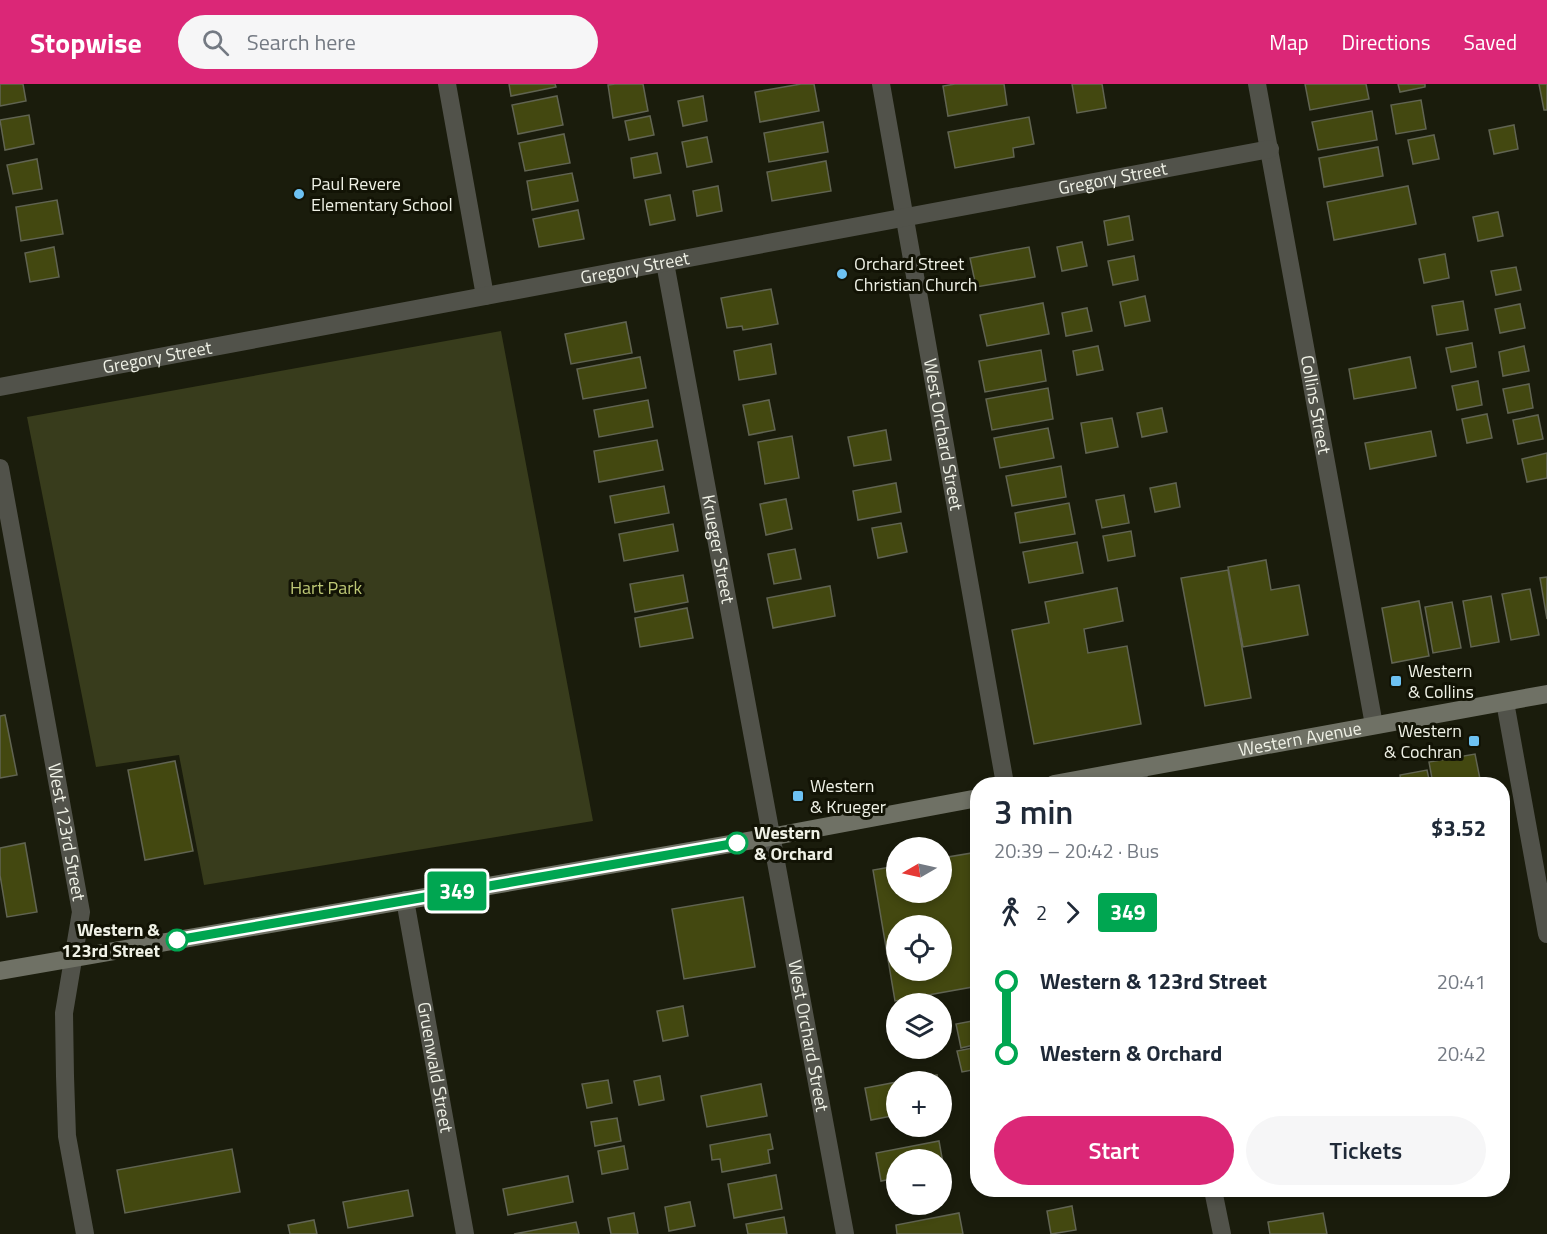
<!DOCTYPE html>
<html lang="en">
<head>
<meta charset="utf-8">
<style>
	body { margin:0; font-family:"Titillium Web",sans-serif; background:#f6f6f7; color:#1f2937; height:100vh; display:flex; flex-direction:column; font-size:22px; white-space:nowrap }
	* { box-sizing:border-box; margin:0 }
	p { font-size:20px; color:#747a83 }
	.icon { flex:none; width:33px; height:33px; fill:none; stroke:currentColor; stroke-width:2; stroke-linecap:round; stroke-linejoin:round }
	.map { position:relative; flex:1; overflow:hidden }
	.sheet { position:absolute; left:970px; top:693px; width:540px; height:420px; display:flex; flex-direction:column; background:#fff; border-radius:24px; box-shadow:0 3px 9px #0003 }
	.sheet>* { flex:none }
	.badge { padding:0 12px; border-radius:4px; font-size:21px; line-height:39px }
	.needle { width:39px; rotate:261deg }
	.controls { position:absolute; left:886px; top:753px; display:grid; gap:12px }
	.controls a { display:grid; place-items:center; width:66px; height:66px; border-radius:50%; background:#fff; box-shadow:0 3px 9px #0003; font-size:30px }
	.map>.badge { position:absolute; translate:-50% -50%; box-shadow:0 0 0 3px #fff }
	.legs { display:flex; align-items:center; gap:9px; height:66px; padding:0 24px; font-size:20px }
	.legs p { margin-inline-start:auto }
	.overview { display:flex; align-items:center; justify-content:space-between; height:102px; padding:0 24px }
	h1 { font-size:33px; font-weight:600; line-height:45px }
	.action { display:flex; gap:12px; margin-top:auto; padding:12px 24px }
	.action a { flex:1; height:69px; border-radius:36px; background:#db2777; color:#fff; font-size:24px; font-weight:600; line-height:69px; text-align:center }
	.action a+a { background:#f6f6f7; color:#1f2937 }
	ul { padding:0 24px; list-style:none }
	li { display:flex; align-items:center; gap:21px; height:72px; font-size:22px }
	li i { display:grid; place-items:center; width:9px; height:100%; margin:0 8px; background:currentColor }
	li i::after { content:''; width:15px; height:15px; margin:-8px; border:4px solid; border-radius:50%; background:#fff }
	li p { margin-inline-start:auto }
	li:first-child i { background:linear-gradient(#0000 50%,currentColor 0) }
	li:last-child i { background:linear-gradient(currentColor 50%,#0000 0) }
	header { display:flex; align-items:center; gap:36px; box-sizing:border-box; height:84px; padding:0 30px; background:#db2777; color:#fff }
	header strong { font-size:28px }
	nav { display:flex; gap:33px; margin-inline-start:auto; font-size:21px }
	.search { width:420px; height:54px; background:#f6f6f7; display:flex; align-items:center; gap:15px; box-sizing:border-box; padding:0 21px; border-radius:33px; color:#747a83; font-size:22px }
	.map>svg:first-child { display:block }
</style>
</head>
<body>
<header>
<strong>Stopwise</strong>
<div class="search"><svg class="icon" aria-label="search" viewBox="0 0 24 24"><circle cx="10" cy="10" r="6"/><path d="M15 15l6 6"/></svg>Search here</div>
<nav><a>Map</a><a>Directions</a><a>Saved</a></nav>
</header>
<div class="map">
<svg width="1547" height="1150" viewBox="0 0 1547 1150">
	<rect width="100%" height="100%" fill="#1a1c0c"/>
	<polygon fill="#383c1c" points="501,247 593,737 204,801 179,671 96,683 27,333"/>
	<g fill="#434810" stroke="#616452" stroke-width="1.5" fill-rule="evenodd">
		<polygon points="0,0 23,0 26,17 0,22"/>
		<polygon points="509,0 555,0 556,3 511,12"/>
		<polygon points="615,0 643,0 648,27 613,34 608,1"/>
		<polygon points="801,0 814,0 819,27 760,38 755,8"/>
		<polygon points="955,0 1004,0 1007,21 948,32 943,2"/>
		<polygon points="1072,0 1102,0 1106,24 1077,29"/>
		<polygon points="1305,0 1366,0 1369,15 1310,26"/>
		<polygon points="1398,0 1425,0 1425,3 1400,8"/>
		<polygon points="1539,0 1547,0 1547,26 1544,26"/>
		<polygon points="557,12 563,41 518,50 512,21"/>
		<polygon points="703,12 707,37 683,42 678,17"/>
		<polygon points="1421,16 1426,45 1396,50 1391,21"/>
		<polygon points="1372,27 1377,56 1318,66 1312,38"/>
		<polygon points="29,31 34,60 5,66 0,36"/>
		<polygon points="650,32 654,51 629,56 625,37"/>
		<polygon points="1029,33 1034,60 1013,64 1014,73 955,84 948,48"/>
		<polygon points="823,38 828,68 769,78 764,49"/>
		<polygon points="1514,41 1518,65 1494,70 1489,46"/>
		<polygon points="564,50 570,79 525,87 519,59"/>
		<polygon points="1434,51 1439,75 1413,80 1408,56"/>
		<polygon points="707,53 712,78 687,83 682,58"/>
		<polygon points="1378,63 1383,92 1324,103 1319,74"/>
		<polygon points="657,69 661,89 634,94 631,74"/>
		<polygon points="37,75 42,105 13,110 7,81"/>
		<polygon points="826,77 831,107 772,117 767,88"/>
		<polygon points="572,89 578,117 532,126 527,97"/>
		<polygon points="718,102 722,127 697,132 693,107"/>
		<polygon points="1408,102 1416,140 1334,156 1327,118"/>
		<polygon points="670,111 675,136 650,141 645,116"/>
		<polygon points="57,116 63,150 21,157 16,123"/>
		<polygon points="578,126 584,155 539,163 533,135"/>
		<polygon points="1498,128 1503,152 1478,157 1473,133"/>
		<polygon points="1129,132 1133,156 1108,161 1104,137"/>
		<polygon points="1082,158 1087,182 1062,187 1057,163"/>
		<polygon points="54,163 59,193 30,198 25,169"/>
		<polygon points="1029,163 1035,193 976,203 970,174"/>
		<polygon points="1445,170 1449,194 1424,199 1419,175"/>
		<polygon points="1134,172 1138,196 1113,201 1108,177"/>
		<polygon points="1516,183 1521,206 1496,211 1491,187"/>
		<polygon points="771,205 778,240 743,246 742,242 727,244 721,214"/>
		<polygon points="1145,212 1150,237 1125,242 1120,218"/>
		<polygon points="1463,217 1468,246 1437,251 1432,222"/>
		<polygon points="1043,219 1049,250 987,262 980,231"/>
		<polygon points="1520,220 1525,244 1500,249 1495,225"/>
		<polygon points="1087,224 1092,247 1066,252 1062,229"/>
		<polygon points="626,238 632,269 571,280 565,250"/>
		<polygon points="1472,259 1476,283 1451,288 1446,264"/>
		<polygon points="771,260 776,290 739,296 734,267"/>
		<polygon points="1098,262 1103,286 1077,291 1073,267"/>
		<polygon points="1524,262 1529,287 1503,292 1499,268"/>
		<polygon points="1041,266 1046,297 985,308 979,277"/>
		<polygon points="640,273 646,304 583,315 577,285"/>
		<polygon points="1410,273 1416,304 1354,315 1349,285"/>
		<polygon points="1478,297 1482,321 1457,326 1452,302"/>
		<polygon points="1529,300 1533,324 1508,329 1503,305"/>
		<polygon points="1048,304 1053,335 992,346 986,315"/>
		<polygon points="648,316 653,343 599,353 594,326"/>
		<polygon points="769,316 775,346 749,351 743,321"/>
		<polygon points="1162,324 1167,348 1142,353 1137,329"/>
		<polygon points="1487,330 1492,354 1467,359 1462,335"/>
		<polygon points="1538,331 1543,355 1518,360 1513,336"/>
		<polygon points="1112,334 1118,363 1086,369 1081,339"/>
		<polygon points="1048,344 1054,374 1000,384 994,354"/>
		<polygon points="886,346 891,376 854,382 848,353"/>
		<polygon points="1431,347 1436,372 1370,385 1365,359"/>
		<polygon points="792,352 799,394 765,400 758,358"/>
		<polygon points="657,356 663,386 599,398 594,367"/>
		<polygon points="1547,369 1547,394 1527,398 1522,375"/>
		<polygon points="1061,382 1066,413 1012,422 1006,392"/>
		<polygon points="896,399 901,428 858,436 853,407"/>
		<polygon points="1176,399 1180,423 1155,428 1150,404"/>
		<polygon points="664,402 669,429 615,439 610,412"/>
		<polygon points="1124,411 1129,439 1102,444 1096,416"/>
		<polygon points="786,415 792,445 766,451 760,420"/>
		<polygon points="1069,419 1075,450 1020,459 1015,429"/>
		<polygon points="901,439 907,468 878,474 872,444"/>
		<polygon points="673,440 678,467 624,477 619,450"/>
		<polygon points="1131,447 1135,472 1108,477 1103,452"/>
		<polygon points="1077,458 1083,489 1029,499 1023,468"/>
		<polygon points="795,465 801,495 774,500 768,470"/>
		<polygon points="1266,476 1271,506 1299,501 1308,551 1243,563 1228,483"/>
		<polygon points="1228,486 1251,614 1205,622 1181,494"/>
		<polygon points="683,491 688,518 635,528 630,500"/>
		<polygon points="1547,493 1547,535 1540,494"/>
		<polygon points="830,502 835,532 773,544 767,514"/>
		<polygon points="1117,504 1123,537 1084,545 1088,569 1127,562 1141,640 1034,660 1012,546 1049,539 1045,518"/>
		<polygon points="1530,505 1539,551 1511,556 1502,510"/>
		<polygon points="1491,512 1499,558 1471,563 1463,517"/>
		<polygon points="1419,517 1429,572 1392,579 1382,524"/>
		<polygon points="1452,518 1461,564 1433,569 1425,523"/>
		<polygon points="687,524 693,554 640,563 635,534"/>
		<polygon points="5,631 17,691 0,694 0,632"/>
		<polygon points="1475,670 1481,700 1433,700 1429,678"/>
		<polygon points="175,677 193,767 145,776 128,686"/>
		<polygon points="1427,686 1430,700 1401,700 1400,691"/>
		<polygon points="1399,694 1400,700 1371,700 1371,699"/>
		<polygon points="25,759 37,828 7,833 0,791 0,764"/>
		<path d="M978 768V902L895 917 873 786 897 782V808H942V774ZM897 842H942V886H897Z"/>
		<polygon points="743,813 755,883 684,895 672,825"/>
		<polygon points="683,922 688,952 663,957 657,927"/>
		<polygon points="978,936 978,960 961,964 956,940"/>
		<polygon points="978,963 978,985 962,988 957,967"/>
		<polygon points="937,991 938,998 899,998"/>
		<polygon points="660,992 664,1016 639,1021 634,997"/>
		<polygon points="608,996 612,1019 587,1024 582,1000"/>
		<polygon points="897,998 897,1031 871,1036 865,1004"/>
		<polygon points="761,1000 767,1032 707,1043 701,1012"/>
		<polygon points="617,1034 621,1057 595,1062 591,1038"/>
		<polygon points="770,1050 773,1065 768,1066 770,1079 722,1088 720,1075 712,1076 710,1061"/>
		<polygon points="939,1057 944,1085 942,1085 942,1076 897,1076 897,1094 881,1097 876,1069"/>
		<polygon points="624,1062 628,1085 602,1090 598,1067"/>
		<polygon points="232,1065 240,1108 125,1129 117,1086"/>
		<polygon points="776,1091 782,1125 734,1134 728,1100"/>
		<polygon points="568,1092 573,1118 508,1131 503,1105"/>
		<polygon points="408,1106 413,1132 348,1144 343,1118"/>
		<polygon points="690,1118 695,1142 669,1147 665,1123"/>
		<polygon points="1072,1122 1076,1146 1051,1150 1047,1127"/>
		<polygon points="634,1129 638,1150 611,1150 608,1134"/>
		<polygon points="959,1129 963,1150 897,1150 896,1141"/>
		<polygon points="1323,1129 1327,1150 1270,1150 1268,1138"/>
		<polygon points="784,1133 787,1150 748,1150 746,1140"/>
		<polygon points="314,1136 317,1150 290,1150 288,1141"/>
		<polygon points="576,1138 579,1150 514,1150"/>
	</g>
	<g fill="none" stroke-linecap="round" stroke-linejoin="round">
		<g stroke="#51524a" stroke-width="18">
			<polyline points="447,0 485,212"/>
			<path id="s1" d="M881 0 1005 700"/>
			<path id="s2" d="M1257 0 1374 641"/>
			<path id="s3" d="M665 179 845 1150"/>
			<path id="s4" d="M0 303 1270 65"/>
			<polyline points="1505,618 1547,850"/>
			<polyline points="1137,685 1140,700"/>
			<path id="s5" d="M405 816 465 1150"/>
			<polyline points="1213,1106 1222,1150"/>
		</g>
		<path stroke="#51524a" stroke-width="18" id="s6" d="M0 384 81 828 64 929 65 992 67 1052 85 1150"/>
		<g stroke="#6f7165" stroke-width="18">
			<path id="s7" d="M1054 700 1547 610"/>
			<polyline points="0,887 770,753 978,714"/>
		</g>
	</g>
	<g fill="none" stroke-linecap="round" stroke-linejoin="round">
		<g stroke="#fff" stroke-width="14">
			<polyline id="line-1" points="177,856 737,759"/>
		</g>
		<use href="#line-1" stroke="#00a651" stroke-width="9"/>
	</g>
	<g fill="#6dc2f3" stroke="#121305" stroke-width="2">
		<circle cx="299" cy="110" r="6"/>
		<circle cx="842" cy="190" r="6"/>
		<rect x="1390" y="591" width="12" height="12" rx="3"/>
		<rect x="1468" y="651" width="12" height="12" rx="3"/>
		<rect x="792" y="706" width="12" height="12" rx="3"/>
	</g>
	<g fill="#fff" stroke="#00a651" stroke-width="3">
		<circle cx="737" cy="759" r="10"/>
		<circle cx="177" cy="856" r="10"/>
	</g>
	<g text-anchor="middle" stroke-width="6" stroke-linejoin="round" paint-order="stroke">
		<g font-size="18" fill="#eff1e6" stroke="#121305">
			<text dy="6" stroke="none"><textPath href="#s4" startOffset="1132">Gregory Street</textPath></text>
			<text dy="6" stroke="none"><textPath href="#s4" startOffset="646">Gregory Street</textPath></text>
			<text dy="6" stroke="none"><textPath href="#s4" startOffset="160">Gregory Street</textPath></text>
			<text dy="6" stroke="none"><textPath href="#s2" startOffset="326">Collins Street</textPath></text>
			<text dy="6" stroke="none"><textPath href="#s1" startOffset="356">West Orchard Street</textPath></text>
			<text dy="6" stroke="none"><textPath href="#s3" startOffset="291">Krueger Street</textPath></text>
			<text dy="6" stroke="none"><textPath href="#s7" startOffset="250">Western Avenue</textPath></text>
			<text dy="6" stroke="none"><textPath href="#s6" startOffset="370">West 123rd Street</textPath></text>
			<text dy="6" stroke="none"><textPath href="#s3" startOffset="786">West Orchard Street</textPath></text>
			<text dy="6" stroke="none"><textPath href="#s5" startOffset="170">Gruenwald Street</textPath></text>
		</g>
		<g font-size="18" fill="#eff1e6" stroke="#121305" text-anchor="start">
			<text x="311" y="106">Paul Revere<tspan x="311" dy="21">Elementary School</tspan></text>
			<text x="854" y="186">Orchard Street<tspan x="854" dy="21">Christian Church</tspan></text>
			<text x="1408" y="593">Western<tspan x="1408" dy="21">&amp; Collins</tspan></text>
			<text x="1462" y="653" text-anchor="end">Western<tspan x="1462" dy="21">&amp; Cochran</tspan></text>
			<text x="810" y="708">Western<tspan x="810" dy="21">&amp; Krueger</tspan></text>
		</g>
		<g font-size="18" fill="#bdc775" stroke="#121305">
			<text x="326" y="510">Hart Park</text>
		</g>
		<g font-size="18" font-weight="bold" fill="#eff1e6" stroke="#121305" text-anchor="start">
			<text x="754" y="755">Western<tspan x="754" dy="21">&amp; Orchard</tspan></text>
			<text x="160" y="852" text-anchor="end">Western &amp;<tspan x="160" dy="21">123rd Street</tspan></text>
		</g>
	</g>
</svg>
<div class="controls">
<a><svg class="needle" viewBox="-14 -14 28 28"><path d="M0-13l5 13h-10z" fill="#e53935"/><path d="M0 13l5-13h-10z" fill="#747a83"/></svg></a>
<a><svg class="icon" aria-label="locate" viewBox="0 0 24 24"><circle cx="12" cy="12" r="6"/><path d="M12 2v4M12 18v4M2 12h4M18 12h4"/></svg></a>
<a><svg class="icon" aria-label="layers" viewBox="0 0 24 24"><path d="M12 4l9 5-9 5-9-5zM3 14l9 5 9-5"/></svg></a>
<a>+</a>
<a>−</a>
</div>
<b class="badge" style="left:457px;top:807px;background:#00a651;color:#fff">349</b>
<section class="sheet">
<div class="overview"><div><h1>3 min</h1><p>20:39 – 20:42 · Bus</p></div><b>$3.52</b></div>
<div class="legs"><svg class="icon" aria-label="walk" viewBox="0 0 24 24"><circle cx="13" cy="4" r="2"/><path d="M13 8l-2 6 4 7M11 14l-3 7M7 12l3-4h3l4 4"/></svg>2<svg class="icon" aria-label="forward" viewBox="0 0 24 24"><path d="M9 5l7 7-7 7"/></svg><b class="badge" style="background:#00a651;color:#fff">349</b></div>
<ul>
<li><i style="color:#00a651"></i><b>Western &amp; 123rd Street</b><p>20:41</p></li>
<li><i style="color:#00a651"></i><b>Western &amp; Orchard</b><p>20:42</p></li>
</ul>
<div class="action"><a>Start</a><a>Tickets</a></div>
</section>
</div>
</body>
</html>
